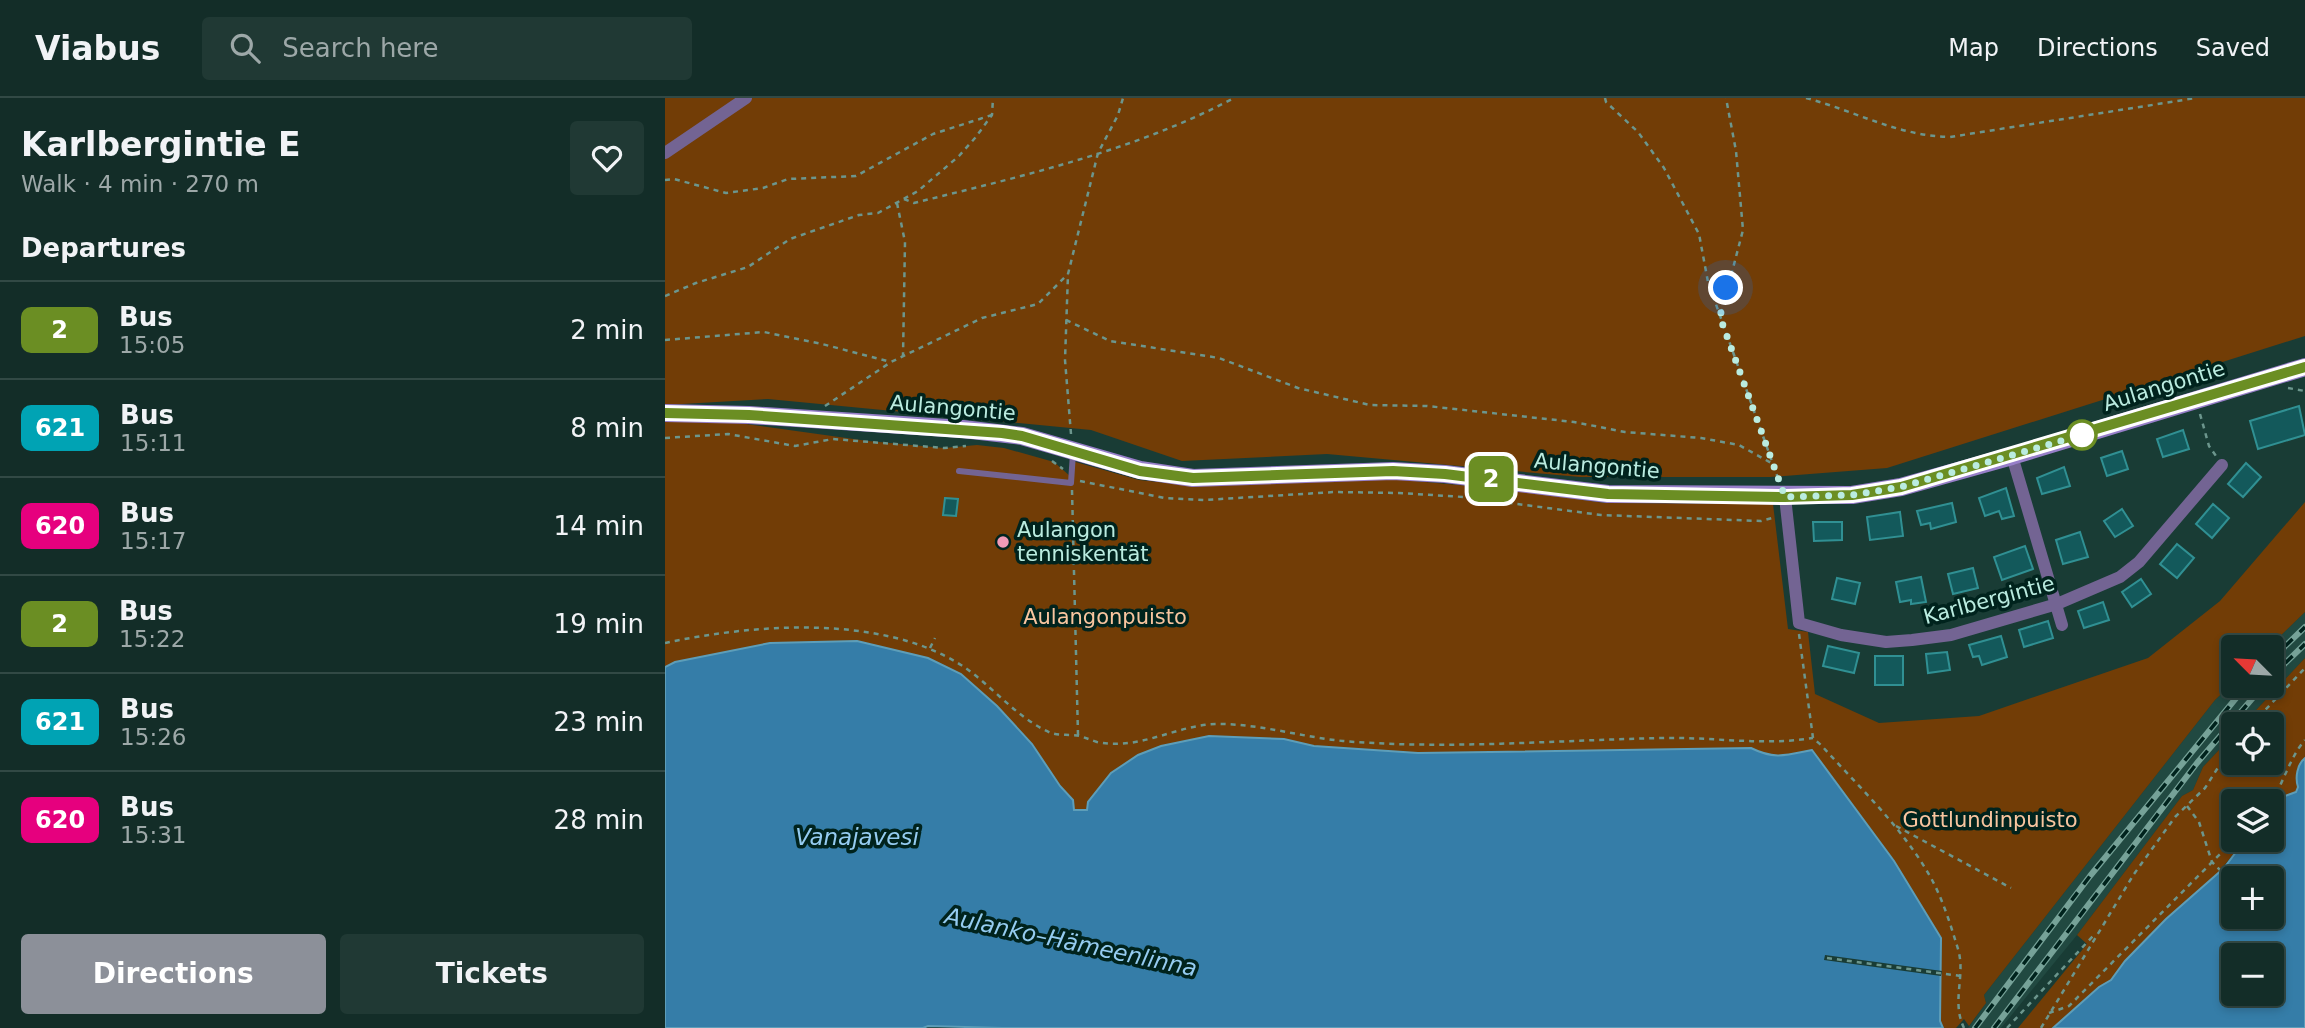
<!DOCTYPE html>
<html lang="en">
<head>
<meta charset="utf-8">
<style>
	body { margin:0; font-family:"DejaVu Sans",sans-serif; background:#203934; color:#f1f3f6; height:100vh; display:flex; flex-direction:column; font-size:26px; white-space:nowrap }
	* { box-sizing:border-box; margin:0 }
	p { font-size:23px; color:#9da8a8 }
	.icon { flex:none; width:38px; height:38px; fill:none; stroke:currentColor; stroke-width:2; stroke-linecap:round; stroke-linejoin:round }
	.map { position:relative; flex:1; overflow:hidden }
	.drawer { display:flex; flex-direction:column; background:#132d28; width:665px }
	.drawer>* { flex:none }
	.badge { padding:0 14px; border-radius:10px; font-size:24px; line-height:46px }
	.needle { width:46px; rotate:294deg }
	.fabs { position:absolute; left:1556px; top:537px; display:grid; gap:14px }
	.fabs a { display:grid; place-items:center; width:63px; height:63px; border-radius:7px; background:#132d28; box-shadow:0 4px 10px #0003,0 0 0 2px #324945; font-size:35px }
	.you { position:absolute; width:35px; height:35px; margin:-18px; border:5px solid #fff; border-radius:50%; background:#1a73e8; box-shadow:0 0 0 10px #1a73e833 }
	.map>.badge { position:absolute; translate:-50% -50%; box-shadow:0 0 0 4px #fff }
	h2 { padding:0 21px; font-size:26px; line-height:63px }
	.round { display:grid; place-items:center; flex:none; width:74px; height:74px; border-radius:7px; background:#203934 }
	.overview { display:flex; align-items:center; justify-content:space-between; height:119px; padding:0 21px }
	h1 { font-size:33px; font-weight:700; line-height:52px }
	.primary-button { display:flex; gap:14px; margin-top:auto; padding:14px 21px }
	.primary-button a { flex:1; height:80px; border-radius:7px; background:#8c9099; color:#fff; font-size:28px; font-weight:700; line-height:80px; text-align:center }
	.primary-button a+a { background:#203934; color:#f1f3f6 }
	ul { padding:0; list-style:none }
	li { display:flex; align-items:center; gap:21px; height:98px; padding:0 21px; border-top:2px solid #324945 }
	li div { flex:1 }
	li b { display:block; font-size:26px }
	li em { font-style:normal }
	li .badge { min-width:77px; font-weight:700; text-align:center }
	header { display:flex; align-items:center; gap:42px; box-sizing:border-box; height:98px; padding:0 35px; background:#132d28; border-bottom:2px solid #324945 }
	header strong { font-size:33px }
	nav { display:flex; gap:38px; margin-inline-start:auto; font-size:24px }
	.search { width:490px; height:63px; background:#203934; display:flex; align-items:center; gap:18px; box-sizing:border-box; padding:0 24px; border-radius:7px; color:#9da8a8; font-size:26px }
	main { display:flex; flex:1; min-height:0 }
	.map>svg:first-child { display:block }
</style>
</head>
<body>
<header>
<strong>Viabus</strong>
<div class="search"><svg class="icon" aria-label="search" viewBox="0 0 24 24"><circle cx="10" cy="10" r="6"/><path d="M15 15l6 6"/></svg>Search here</div>
<nav><a>Map</a><a>Directions</a><a>Saved</a></nav>
</header>
<main>
<section class="drawer">
<div class="overview"><div><h1>Karlbergintie E</h1><p>Walk · 4 min · 270 m</p></div><a class="round"><svg class="icon" aria-label="heart" viewBox="0 0 24 24"><path d="M12 20l-8-8c-3-5 5-10 8-4 3-6 11-1 8 4z"/></svg></a></div>
<h2>Departures</h2>
<ul>
<li><span class="badge" style="background:#6b8e23;color:#fff">2</span><div><b>Bus</b><p>15:05</p></div><em>2 min</em></li>
<li><span class="badge" style="background:#00a3b4;color:#fff">621</span><div><b>Bus</b><p>15:11</p></div><em>8 min</em></li>
<li><span class="badge" style="background:#e6007e;color:#fff">620</span><div><b>Bus</b><p>15:17</p></div><em>14 min</em></li>
<li><span class="badge" style="background:#6b8e23;color:#fff">2</span><div><b>Bus</b><p>15:22</p></div><em>19 min</em></li>
<li><span class="badge" style="background:#00a3b4;color:#fff">621</span><div><b>Bus</b><p>15:26</p></div><em>23 min</em></li>
<li><span class="badge" style="background:#e6007e;color:#fff">620</span><div><b>Bus</b><p>15:31</p></div><em>28 min</em></li>
</ul>
<div class="primary-button"><a>Directions</a><a>Tickets</a></div>
</section>
<div class="map">
<svg width="1640" height="930" viewBox="0 0 1640 930">
	<rect width="100%" height="100%" fill="#193c35"/>
	<polygon fill="#214941" points="1640,514 1640,560 1578,626 1568,626 1568,637 1538,669 1528,692 1517,698 1412,837 1336,930 1303,930 1321,905 1319,897 1550,602 1568,585 1568,588 1606,588 1606,550 1604,549"/>
	<g fill="#723d06">
		<polygon points="0,0 1640,0 1640,238 1222,370 1105,379 915,379 662,356 517,363 426,332 103,301 0,307"/>
		<path d="M0 324H66L203 343 279 350 312 347 339 350 389 364 405 378 407 363 474 382 531 388 716 380 837 391 940 405 1108 406 1123 531 1143 534 1150 596 1214 625 1314 618 1483 560 1555 503 1640 404V514L1604 549 1568 550V585L1550 602 1319 897 1321 905 1304 928 1299 921 1291 930H1278L1275 924 1276 840 1147 653C1122 658 1110 662 1086 650L753 655 649 648 619 641 544 638 446 675 423 704V712H409C408 700 402 698 396 689 374 658 358 636 332 608L10 564 0 569Z"/>
		<path d="M1640 560V660C1632 667 1630 680 1633 690L1631 694 1620 698 1607 713 1606 704H1568V742H1580L1553 775 1501 821 1460 863 1446 882 1434 889 1400 922 1388 930H1353L1422 846 1412 837 1517 698 1528 692 1538 669 1568 637V665H1606V626H1578Z"/>
	</g>
	<g fill="#357da8" stroke="#5d9eb9" stroke-width="2" fill-rule="evenodd">
		<path d="M192 543 263 560 296 576 332 608 367 646 395 688 408 702 409 712H422L423 704 446 675 473 657 496 648 544 638 619 641 649 648 753 655 1086 650C1110 662 1122 657 1147 652L1229 763 1276 840 1275 923 1278 930H338L263 928 258 930H0V569L10 564 105 545Z"/>
		<path d="M1640 660V930H1388L1434 889 1446 882 1460 863 1501 821 1559 770 1580 742H1606L1607 713 1620 698 1631 694 1633 689C1630 680 1632 666 1640 660ZM1568 780H1606V819H1568ZM1568 858H1606V896H1568Z"/>
	</g>
	<polygon fill="#193c35" points="1160,857 1277,873 1276,878 1159,862"/>
	<g fill="#13595b" stroke="#309093" stroke-width="2">
		<polygon points="1634,308 1640,337 1593,351 1585,323"/>
		<polygon points="1518,332 1524,351 1498,359 1492,341"/>
		<polygon points="1457,353 1463,371 1442,378 1436,360"/>
		<polygon points="1581,365 1596,379 1578,399 1563,386"/>
		<polygon points="1399,369 1405,388 1377,396 1372,380"/>
		<polygon points="1341,390 1349,418 1337,421 1334,413 1320,418 1314,400"/>
		<polygon points="280,400 293,401 291,418 278,417"/>
		<polygon points="1287,405 1291,424 1266,431 1265,425 1256,427 1252,413"/>
		<polygon points="1548,406 1564,420 1547,440 1531,426"/>
		<polygon points="1457,411 1468,428 1450,439 1439,423"/>
		<polygon points="1235,414 1238,438 1205,442 1202,419"/>
		<polygon points="1148,424 1177,424 1177,442 1149,443"/>
		<polygon points="1415,434 1423,459 1398,466 1391,442"/>
		<polygon points="1512,446 1529,460 1512,480 1495,466"/>
		<polygon points="1360,448 1368,471 1337,482 1329,459"/>
		<polygon points="1308,470 1313,490 1288,496 1283,476"/>
		<polygon points="1256,479 1261,504 1246,506 1246,502 1235,504 1231,484"/>
		<polygon points="1172,480 1195,485 1190,506 1167,501"/>
		<polygon points="1476,481 1486,496 1467,509 1457,494"/>
		<polygon points="1438,504 1444,522 1419,530 1413,513"/>
		<polygon points="1383,523 1388,540 1359,549 1354,532"/>
		<polygon points="1336,538 1342,559 1317,567 1314,558 1308,559 1304,547"/>
		<polygon points="1163,548 1194,555 1189,575 1158,568"/>
		<polygon points="1282,554 1285,572 1263,575 1261,556"/>
		<rect x="1210" y="558" width="28" height="29"/>
	</g>
	<g fill="none" stroke-linecap="round" stroke-linejoin="round">
		<g stroke="#6c968d" stroke-width="2.5" stroke-dasharray="5 5" stroke-linecap="butt">
			<polyline points="940,0 941,4 973,34 999,70 1034,136 1043,184 1114,383"/>
			<path d="M1141 0C1190 13 1233 38 1285 39L1531 0"/>
			<polyline points="0,82 9,81 61,95 98,90 123,81 191,78 268,36 327,17"/>
			<path d="M239 101 249 105C357 78 469 53 569 0"/>
			<polyline points="232,105 240,144 238,258"/>
			<polyline points="0,198 31,185 83,169 125,141 194,117 213,115 253,93 294,58 310,40 327,17 328,0"/>
			<polyline points="1056,216 1078,132 1071,53 1061,0"/>
			<polyline points="401,222 445,243 554,260 633,290 705,307 762,308 909,324 960,334 1036,340 1074,347 1108,366"/>
			<polyline points="0,242 99,234 157,246 226,264"/>
			<polyline points="1623,290 1640,293"/>
			<polyline points="160,308 226,264 317,220 373,206 403,176"/>
			<polyline points="1535,316 1544,348 1551,358"/>
			<polyline points="406,336 400,262 403,176 433,55 453,17 458,0"/>
			<polyline points="0,340 63,336 130,348 168,341 279,350 301,348"/>
			<polyline points="387,363 398,371"/>
			<polyline points="415,383 500,400 539,402 670,394 734,395 799,399 936,417 1096,423 1111,419"/>
			<polyline points="407,392 413,637"/>
			<path d="M1134 536 1148 640 1156 647C1194 689 1238 730 1266 780 1278 802 1286 828 1293 851 1301 878 1286 903 1299 930"/>
			<path d="M0 545C89 526 216 516 296 567 327 587 351 620 386 635 395 638 406 636 415 638 421 640 426 642 432 644 476 653 512 626 554 626 595 626 637 639 678 643 785 652 892 642 999 640 1049 639 1098 648 1148 640"/>
			<polyline points="265,550 270,540"/>
			<polyline points="1587,626 1640,570"/>
			<path d="M1606 704C1619 684 1625 659 1640 642"/>
			<polyline points="1522,708 1534,724 1547,764 1568,785"/>
			<polyline points="1231,728 1346,790"/>
			<polyline points="1162,860 1296,878"/>
			<polyline points="1384,915 1404,908 1569,742"/>
			<polyline points="1342,930 1428,838"/>
			<polyline points="1376,930 1469,776 1510,719 1540,690 1568,646"/>
		</g>
		<polyline stroke="#736493" stroke-width="6" points="294,373 406,385 408,355"/>
		<g stroke="#736493" stroke-width="12">
			<polyline points="0,55 81,0"/>
			<polyline points="1347,358 1397,527"/>
			<polyline points="1120,399 1134,525 1176,537 1221,544 1247,542 1286,537 1392,506 1455,479 1474,464 1557,367"/>
		</g>
		<polyline stroke="#967ec8" stroke-width="18" points="0,315 84,317 298,331 357,338 475,372 528,380 728,373 780,376 943,396 1187,397 1236,389 1347,358 1640,269"/>
		<g stroke="#76a298" stroke-width="6">
			<g id="rail">
				<polyline points="1606,562 1640,529"/>
				<polyline points="1606,579 1640,546"/>
				<polyline points="1310,930 1425,778 1581,588"/>
				<polyline points="1329,930 1532,665 1598,588"/>
			</g>
		</g>
		<use href="#rail" stroke="#00231d" stroke-width="3.5" stroke-dasharray="10" stroke-linecap="butt"/>
	</g>
	<g fill="none" stroke-linecap="round" stroke-linejoin="round">
		<g stroke="#fff" stroke-width="16">
			<polyline id="line" points="0,315 84,317 337,335 357,338 475,373 528,380 728,373 780,376 943,396 1120,399 1187,397 1236,389 1640,269"/>
		</g>
		<use href="#line" stroke="#6b8e23" stroke-width="10"/>
		<polyline stroke="#baece0" stroke-width="7" stroke-dasharray="0 12.6" points="1061,190 1055,219 1120,399 1187,397 1236,389 1417,337"/>
	</g>
	<circle fill="#fff" stroke="#6b8e23" stroke-width="3.5" cx="1417" cy="337" r="14"/>
	<circle fill="#f09ab6" stroke="#00231d" stroke-width="2.5" cx="338" cy="444" r="7"/>
	<g text-anchor="middle" stroke-width="7" stroke-linejoin="round" paint-order="stroke">
		<g font-size="21" fill="#baece0" stroke="#00231d">
			<text transform="translate(1499 288) rotate(-17)" y="7">Aulangontie</text>
			<text transform="translate(288 310) rotate(5)" y="7">Aulangontie</text>
			<text transform="translate(932 368) rotate(5)" y="7">Aulangontie</text>
			<text transform="translate(1324 502) rotate(-15)" y="7">Karlbergintie</text>
		</g>
		<g font-size="21" fill="#baece0" stroke="#00231d" text-anchor="start">
			<text x="352" y="439">Aulangon<tspan x="352" dy="24">tenniskentät</tspan></text>
		</g>
		<g font-size="21" fill="#f8c59f" stroke="#00231d">
			<text x="440" y="526">Aulangonpuisto</text>
			<text x="1325" y="729">Gottlundinpuisto</text>
		</g>
		<g font-size="23" font-style="italic" fill="#95ccf1" stroke="#00231d">
			<text x="192" y="747">Vanajavesi</text>
			<text transform="translate(406 844) rotate(12)" y="8">Aulanko–Hämeenlinna</text>
		</g>
	</g>
</svg>
<div class="fabs">
<a><svg class="needle" viewBox="-14 -14 28 28"><path d="M0-13l5 13h-10z" fill="#e53935"/><path d="M0 13l5-13h-10z" fill="#9da8a8"/></svg></a>
<a><svg class="icon" aria-label="locate" viewBox="0 0 24 24"><circle cx="12" cy="12" r="6"/><path d="M12 2v4M12 18v4M2 12h4M18 12h4"/></svg></a>
<a><svg class="icon" aria-label="layers" viewBox="0 0 24 24"><path d="M12 4l9 5-9 5-9-5zM3 14l9 5 9-5"/></svg></a>
<a>+</a>
<a>−</a>
</div>
<div class="you" style="left:1061px;top:190px"></div>
<b class="badge" style="left:826px;top:381px;background:#6b8e23;color:#fff">2</b>
</div>
</main>
</body>
</html>
